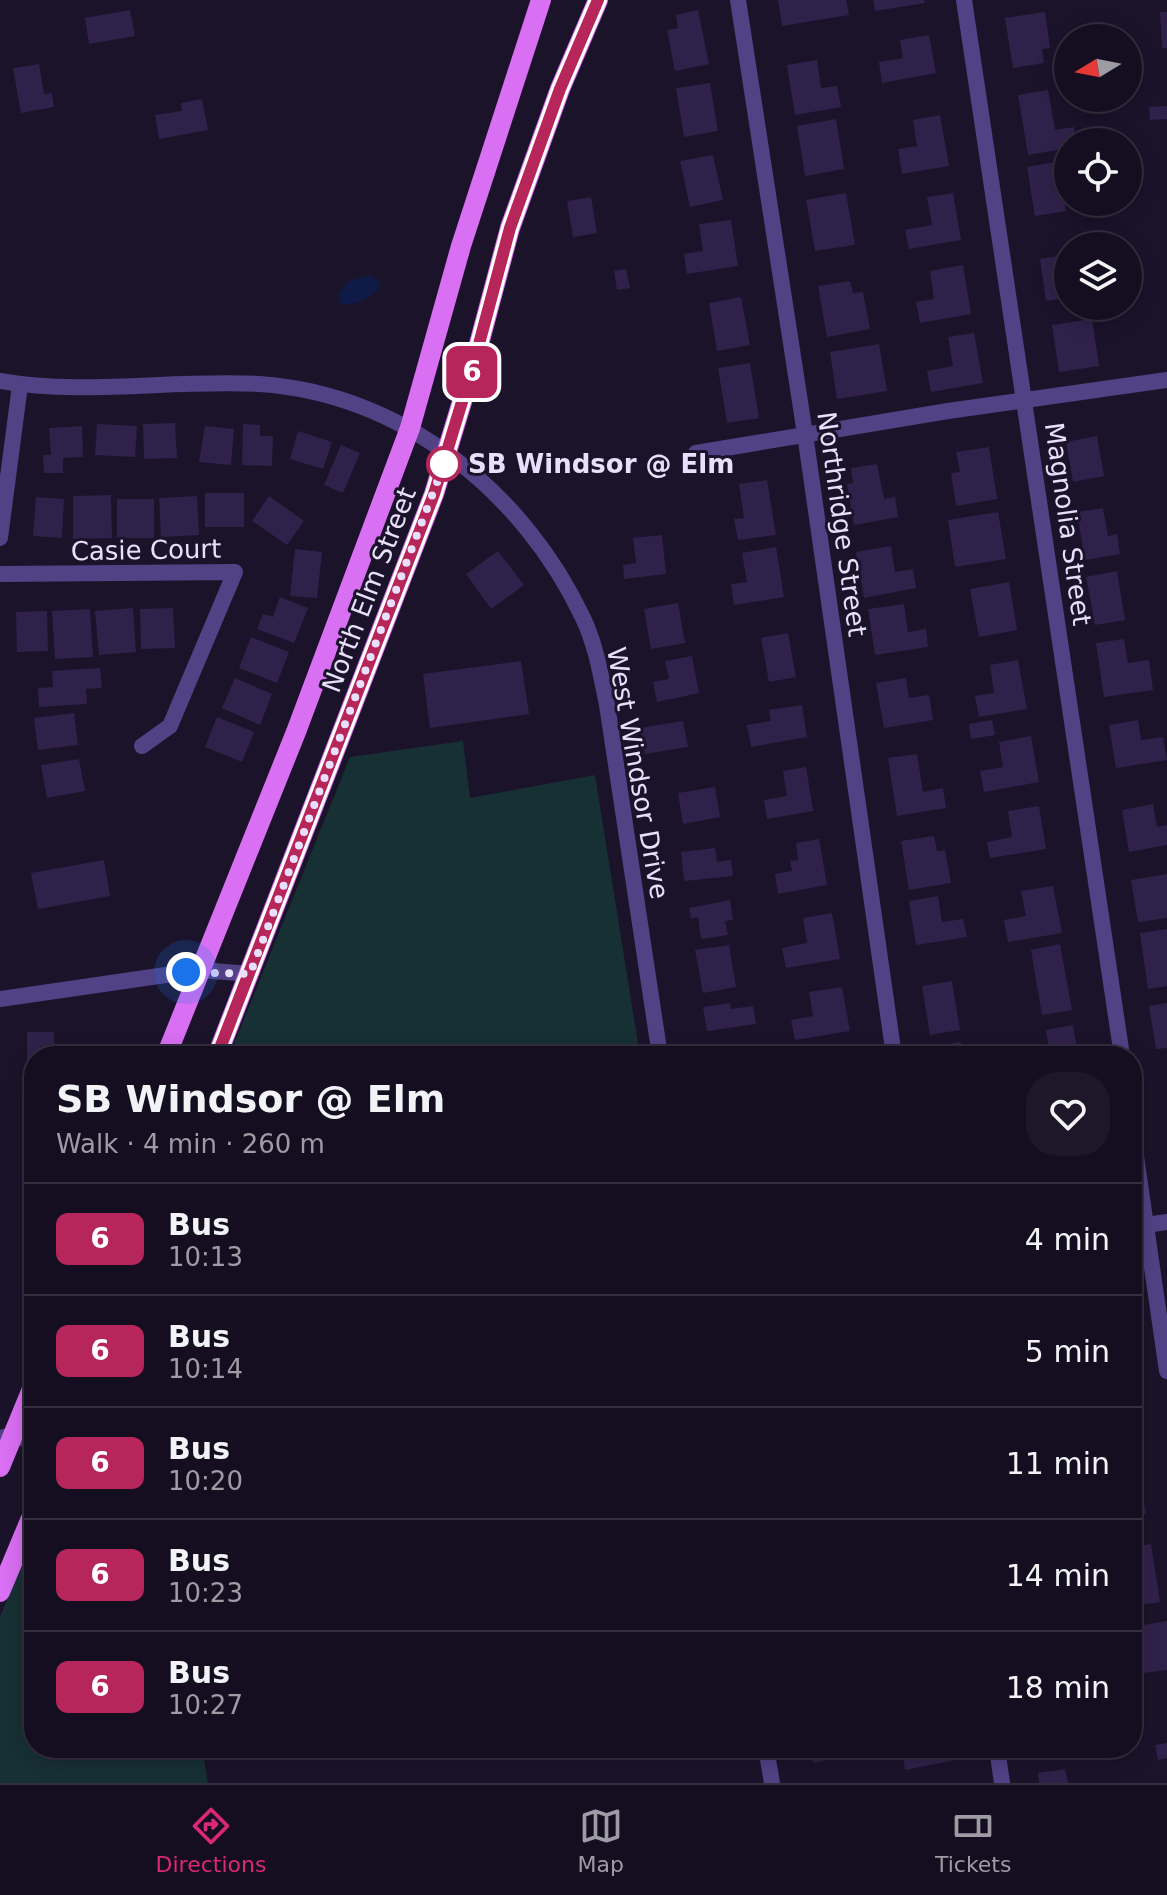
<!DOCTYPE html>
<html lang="en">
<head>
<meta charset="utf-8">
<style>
	body { margin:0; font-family:"DejaVu Sans",sans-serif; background:#1d1729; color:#f1f3f6; height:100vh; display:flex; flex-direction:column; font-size:30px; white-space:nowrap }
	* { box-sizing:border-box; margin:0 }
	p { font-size:26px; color:#9d9ca5 }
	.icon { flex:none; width:44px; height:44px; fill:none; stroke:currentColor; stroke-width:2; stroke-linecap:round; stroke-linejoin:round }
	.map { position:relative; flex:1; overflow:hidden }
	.panel { position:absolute; left:24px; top:1046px; width:1118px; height:712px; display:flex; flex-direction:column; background:#140e20; border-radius:32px; box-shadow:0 4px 20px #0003,0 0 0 2px #332e3e }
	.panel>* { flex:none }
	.badge { padding:0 16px; border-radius:12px; font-size:28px; line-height:52px }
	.needle { width:52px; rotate:260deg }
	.tools { position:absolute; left:1054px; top:24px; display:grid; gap:16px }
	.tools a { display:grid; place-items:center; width:88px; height:88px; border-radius:50%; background:#140e20; box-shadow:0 4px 20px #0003,0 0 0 2px #332e3e; font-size:40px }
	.you { position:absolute; width:40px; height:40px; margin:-20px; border:6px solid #fff; border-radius:50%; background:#1a73e8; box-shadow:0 0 0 12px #1a73e833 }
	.map>.badge { position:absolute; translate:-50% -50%; box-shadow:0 0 0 4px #fff }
	.round { display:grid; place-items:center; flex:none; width:84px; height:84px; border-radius:32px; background:#1d1729 }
	.headline { display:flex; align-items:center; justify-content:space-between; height:136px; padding:0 32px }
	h1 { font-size:38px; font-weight:700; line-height:60px }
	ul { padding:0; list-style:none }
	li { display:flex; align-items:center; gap:24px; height:112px; padding:0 32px; border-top:2px solid #332e3e }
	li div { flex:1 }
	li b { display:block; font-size:30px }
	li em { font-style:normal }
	li .badge { min-width:88px; font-weight:700; text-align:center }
	.dock { display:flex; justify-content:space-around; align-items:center; height:112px; border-top:2px solid #332e3e; background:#140e20; font-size:22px; color:#9d9ca5 }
	.dock a { display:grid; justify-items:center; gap:4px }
	.dock .on { color:#db2777 }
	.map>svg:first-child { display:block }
</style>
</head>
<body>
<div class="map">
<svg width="1167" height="1783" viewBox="0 0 1167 1783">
	<rect width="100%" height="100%" fill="#1b132a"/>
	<g fill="#173034">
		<polygon points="463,741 470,798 595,775 640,1056 229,1056 350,757"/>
		<polygon points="34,1535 34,1748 202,1748 208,1783 0,1783 0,1617"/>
	</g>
	<path fill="#101a47" d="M369 275 380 282V287C369 298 357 306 341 304L338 296 346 282Z"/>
	<g fill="#30214a">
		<polygon points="778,0 846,0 849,15 782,26"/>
		<polygon points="873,0 924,0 925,3 875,11"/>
		<polygon points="130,10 135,36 89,44 85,18"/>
		<polygon points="698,10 709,64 675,71 667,30 678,28 676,15"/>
		<polygon points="1045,12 1050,48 1042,49 1044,63 1013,68 1005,18"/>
		<polygon points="1160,12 1167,12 1167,48 1162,48"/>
		<polygon points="929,35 936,73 882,83 879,62 903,58 900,40"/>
		<polygon points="817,60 821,88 837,86 841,107 795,115 787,65"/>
		<polygon points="39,64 44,94 52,93 54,107 21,113 13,68"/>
		<polygon points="710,83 718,131 684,137 676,88"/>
		<polygon points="1048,90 1055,130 1074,127 1076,142 1068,142 1068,148 1028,155 1018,95"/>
		<polygon points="202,99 208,130 159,139 155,115 182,111 181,103"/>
		<polygon points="1167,106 1167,119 1150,120 1149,107"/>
		<polygon points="940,115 949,166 902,174 898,149 917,146 913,120"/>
		<polygon points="836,119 844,169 805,176 797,126"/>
		<polygon points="713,155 723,200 690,207 680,161"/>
		<polygon points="1068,160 1068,180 1061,181 1066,211 1035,216 1027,167"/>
		<polygon points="846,193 855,245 815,251 806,200"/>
		<polygon points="953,193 961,240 909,249 905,230 932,225 927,197"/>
		<polygon points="591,197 597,233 573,237 567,201"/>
		<polygon points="731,220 738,266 687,274 684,254 703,251 699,224"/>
		<polygon points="1068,254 1068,298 1046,301 1040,259"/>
		<polygon points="963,265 971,314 920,323 916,302 934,299 930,271"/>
		<polygon points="626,269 630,288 617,290 614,271"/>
		<polygon points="850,281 853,293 863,292 870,329 827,337 818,286"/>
		<polygon points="741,297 750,345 717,351 709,303"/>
		<polygon points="1092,319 1099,366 1059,372 1052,325"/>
		<polygon points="974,333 983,383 931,392 927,371 953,366 948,337"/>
		<polygon points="879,344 887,391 837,399 830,352"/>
		<polygon points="750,363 759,418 727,423 718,368"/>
		<polygon points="175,423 177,458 144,459 143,424"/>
		<polygon points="97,424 137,426 135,457 95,455"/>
		<polygon points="243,424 260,425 260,436 273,436 272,466 242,465"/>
		<polygon points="82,426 83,457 63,458 63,473 44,473 43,455 51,455 49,428"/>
		<polygon points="205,426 234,429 231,465 199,462"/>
		<polygon points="298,431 332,442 323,469 290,459"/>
		<polygon points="1097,436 1104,476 1073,482 1066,442"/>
		<polygon points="341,445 360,453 343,493 324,485"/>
		<polygon points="989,447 997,499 956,506 951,473 960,472 956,452"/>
		<polygon points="877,464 884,499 895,497 898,517 854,525 847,484 853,483 851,468"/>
		<polygon points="767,480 776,535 738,540 734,519 744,518 739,484"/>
		<rect x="205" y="493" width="39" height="34"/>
		<polygon points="111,495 112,538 73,539 73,496"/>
		<polygon points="197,496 199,535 161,537 159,498"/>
		<polygon points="269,496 304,521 287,545 252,521"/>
		<polygon points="36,497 64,499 62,538 33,536"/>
		<rect x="117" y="499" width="37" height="39"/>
		<polygon points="1103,508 1108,536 1117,534 1120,554 1085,560 1077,512"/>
		<polygon points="998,512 1006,559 955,567 948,520"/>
		<polygon points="662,535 666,574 624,579 623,565 636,563 633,538"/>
		<polygon points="891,546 895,572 913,569 916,588 864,598 856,552"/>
		<polygon points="776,547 784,597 734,605 731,584 747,582 742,553"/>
		<polygon points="295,549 322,552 317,598 290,596"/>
		<polygon points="498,551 524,585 491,609 466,574"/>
		<polygon points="1117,571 1125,620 1095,625 1086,577"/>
		<polygon points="1009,582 1017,630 979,637 970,589"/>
		<polygon points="280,597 308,608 294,643 257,629 263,614 273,617"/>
		<polygon points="678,603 685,643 651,649 644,609"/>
		<polygon points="904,604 908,632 926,629 928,647 875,655 868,609"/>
		<polygon points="133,608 136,652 99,655 95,611"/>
		<polygon points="173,608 175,648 141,649 140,609"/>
		<polygon points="90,609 93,657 55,659 52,611"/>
		<polygon points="47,611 48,651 17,652 16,612"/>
		<polygon points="788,633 796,677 769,682 761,638"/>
		<polygon points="251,637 289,652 277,683 239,668"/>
		<polygon points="1124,639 1128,663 1149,660 1153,690 1104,697 1096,643"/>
		<polygon points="692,656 699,693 657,702 653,682 669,679 665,661"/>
		<polygon points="1018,660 1027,709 979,717 975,696 994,693 990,665"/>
		<polygon points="521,661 529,714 430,728 423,674"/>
		<polygon points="100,668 102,688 86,689 87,704 39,707 38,688 53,687 52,671"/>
		<polygon points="235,678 272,694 260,725 222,708"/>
		<polygon points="906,678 909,698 929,695 933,720 884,728 876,683"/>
		<polygon points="802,705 807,737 751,747 747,725 771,721 769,710"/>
		<polygon points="74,713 78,745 38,750 34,718"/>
		<polygon points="217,717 254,732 242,762 205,747"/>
		<polygon points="992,720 995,735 971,739 969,724"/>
		<polygon points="1138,720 1141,740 1163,737 1167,760 1116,768 1109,725"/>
		<polygon points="683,721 688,747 645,754 640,728"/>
		<polygon points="1031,736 1039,782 984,792 980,771 1003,767 999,742"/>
		<polygon points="917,754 923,792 943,788 946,808 897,816 888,758"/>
		<polygon points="79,759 85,791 47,798 41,765"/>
		<polygon points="806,767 813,811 767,819 764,800 787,796 783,771"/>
		<polygon points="715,787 720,817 683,824 678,793"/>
		<polygon points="1153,804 1157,827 1167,825 1167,845 1129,852 1122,810"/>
		<polygon points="1039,806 1046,849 990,858 987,842 1012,837 1008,811"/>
		<polygon points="934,836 937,851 945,850 951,883 909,890 901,841"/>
		<polygon points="819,839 827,885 778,894 775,874 792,871 790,861 798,860 796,843"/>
		<polygon points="715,848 717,862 731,860 733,876 684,881 681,852"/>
		<polygon points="104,860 110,896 38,909 31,873"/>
		<polygon points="1167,874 1167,918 1138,922 1131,880"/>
		<polygon points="1053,886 1062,933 1008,942 1004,920 1026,916 1021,891"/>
		<polygon points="938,896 942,922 963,919 967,937 916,945 909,901"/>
		<polygon points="730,900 733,920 725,921 728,935 701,939 698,917 691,919 689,908"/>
		<polygon points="832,913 840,959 786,968 782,948 807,943 803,918"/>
		<polygon points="1167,929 1167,986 1148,989 1140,933"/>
		<polygon points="1060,944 1072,1010 1042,1015 1031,950"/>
		<polygon points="729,945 736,987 703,993 695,950"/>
		<polygon points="952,981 960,1030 930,1035 922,986"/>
		<polygon points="842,987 850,1031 795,1040 791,1020 813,1016 809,992"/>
		<polygon points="730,1003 731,1009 753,1006 756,1024 707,1031 703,1007"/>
		<polygon points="1167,1003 1167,1048 1156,1049 1149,1006"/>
		<polygon points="1073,1025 1078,1056 1050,1056 1046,1030"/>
		<polygon points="27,1032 54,1032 54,1056 34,1056 34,1078 27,1078"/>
		<polygon points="961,1042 963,1056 934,1056 933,1046"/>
		<polygon points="1134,1414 1141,1457 1132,1458 1132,1415"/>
		<polygon points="1138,1472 1146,1514 1132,1516 1132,1473"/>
		<polygon points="1151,1544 1160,1602 1139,1605 1138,1600 1132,1601 1132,1547"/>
		<polygon points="1167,1621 1167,1670 1136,1674 1133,1654 1141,1653 1137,1626"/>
		<polygon points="1167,1743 1167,1758 1158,1760 1155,1745"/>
		<polygon points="810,1748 842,1748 843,1757 813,1763"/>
		<polygon points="916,1748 954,1748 956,1760 905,1770 902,1751"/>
		<polygon points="1036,1748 1066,1748 1067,1753 1038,1758"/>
		<polygon points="1065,1769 1068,1783 1039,1783 1038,1773"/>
	</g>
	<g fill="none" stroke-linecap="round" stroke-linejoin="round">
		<g stroke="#514285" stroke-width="16">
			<polyline points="738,0 805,434 894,1056"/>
			<polyline points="964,0 1122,1056"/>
			<path d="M0 381C85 396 174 379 260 384 402 394 523 491 583 618 596 645 601 676 607 705L660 1056"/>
			<polyline points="696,453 948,411 1167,380"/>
			<polyline points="0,538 20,385"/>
			<polyline points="0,574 235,572 170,726 142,746"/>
			<polyline points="0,999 200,970 250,974"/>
			<polyline points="1132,1129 1167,1371"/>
			<polyline points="1132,1227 1167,1222"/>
			<polyline points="0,1438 13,1435 34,1442"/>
			<polyline points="766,1748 772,1783"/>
			<polyline points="997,1748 1002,1783"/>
		</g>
		<g stroke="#d96ff3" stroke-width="20">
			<polyline points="166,1056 296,732 410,428 461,246 541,0"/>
			<polyline points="217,1056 434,494 475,359 510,228 560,89 598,0"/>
			<polyline points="0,1467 34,1384"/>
			<polyline points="0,1592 34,1511"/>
		</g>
	</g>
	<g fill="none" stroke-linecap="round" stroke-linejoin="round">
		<g stroke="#fff" stroke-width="18">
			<polyline id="line" points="217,1056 434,494 475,359 510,228 560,89 598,0"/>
		</g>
		<use href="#line" stroke="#b6265b" stroke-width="12"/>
		<polyline stroke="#e8dffc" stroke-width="8" stroke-dasharray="0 14.4" points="186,972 250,974 444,464"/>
	</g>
	<circle fill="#fff" stroke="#b6265b" stroke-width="4" cx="444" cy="464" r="16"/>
	<g text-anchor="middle" stroke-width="6" stroke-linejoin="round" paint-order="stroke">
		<g font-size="26" font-weight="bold" fill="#e8dffc" stroke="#1b132a" text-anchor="start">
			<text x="468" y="473">SB Windsor @ Elm</text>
		</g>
		<g font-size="26" fill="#e8dffc" stroke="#1b132a">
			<text transform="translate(842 524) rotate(82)" y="9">Northridge Street</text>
			<text transform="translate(1068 524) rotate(82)" y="9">Magnolia Street</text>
			<text transform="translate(146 550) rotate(-1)" y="9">Casie Court</text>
			<text transform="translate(369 590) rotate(-69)" y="9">North Elm Street</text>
			<text transform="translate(638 773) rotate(80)" y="9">West Windsor Drive</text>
		</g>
	</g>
</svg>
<div class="tools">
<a><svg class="needle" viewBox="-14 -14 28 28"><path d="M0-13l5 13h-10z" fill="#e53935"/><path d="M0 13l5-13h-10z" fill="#9d9ca5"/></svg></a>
<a><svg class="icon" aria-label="locate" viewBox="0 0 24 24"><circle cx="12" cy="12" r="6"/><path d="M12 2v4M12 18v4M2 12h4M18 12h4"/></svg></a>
<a><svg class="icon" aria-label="layers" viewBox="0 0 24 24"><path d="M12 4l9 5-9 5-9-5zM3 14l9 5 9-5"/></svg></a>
</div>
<div class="you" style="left:186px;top:972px"></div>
<b class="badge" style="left:472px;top:372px;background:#b6265b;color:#fff">6</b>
<section class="panel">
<div class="headline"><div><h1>SB Windsor @ Elm</h1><p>Walk · 4 min · 260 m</p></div><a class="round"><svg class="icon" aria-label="heart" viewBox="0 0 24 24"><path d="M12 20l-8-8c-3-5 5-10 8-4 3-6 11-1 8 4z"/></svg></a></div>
<ul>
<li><span class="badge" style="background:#b6265b;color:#fff">6</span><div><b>Bus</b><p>10:13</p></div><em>4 min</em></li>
<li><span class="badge" style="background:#b6265b;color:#fff">6</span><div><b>Bus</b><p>10:14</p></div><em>5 min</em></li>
<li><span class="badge" style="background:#b6265b;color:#fff">6</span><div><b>Bus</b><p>10:20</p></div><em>11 min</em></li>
<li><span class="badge" style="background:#b6265b;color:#fff">6</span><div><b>Bus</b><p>10:23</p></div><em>14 min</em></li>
<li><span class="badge" style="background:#b6265b;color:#fff">6</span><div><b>Bus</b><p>10:27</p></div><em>18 min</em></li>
</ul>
</section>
</div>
<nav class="dock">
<a class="on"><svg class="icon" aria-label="directions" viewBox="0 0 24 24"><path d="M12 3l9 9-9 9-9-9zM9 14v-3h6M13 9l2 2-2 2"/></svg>Directions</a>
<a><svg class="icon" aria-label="map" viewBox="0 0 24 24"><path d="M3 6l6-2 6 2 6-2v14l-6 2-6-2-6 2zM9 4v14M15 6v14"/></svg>Map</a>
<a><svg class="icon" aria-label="tickets" viewBox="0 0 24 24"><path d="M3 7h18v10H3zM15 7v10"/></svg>Tickets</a>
</nav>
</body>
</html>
